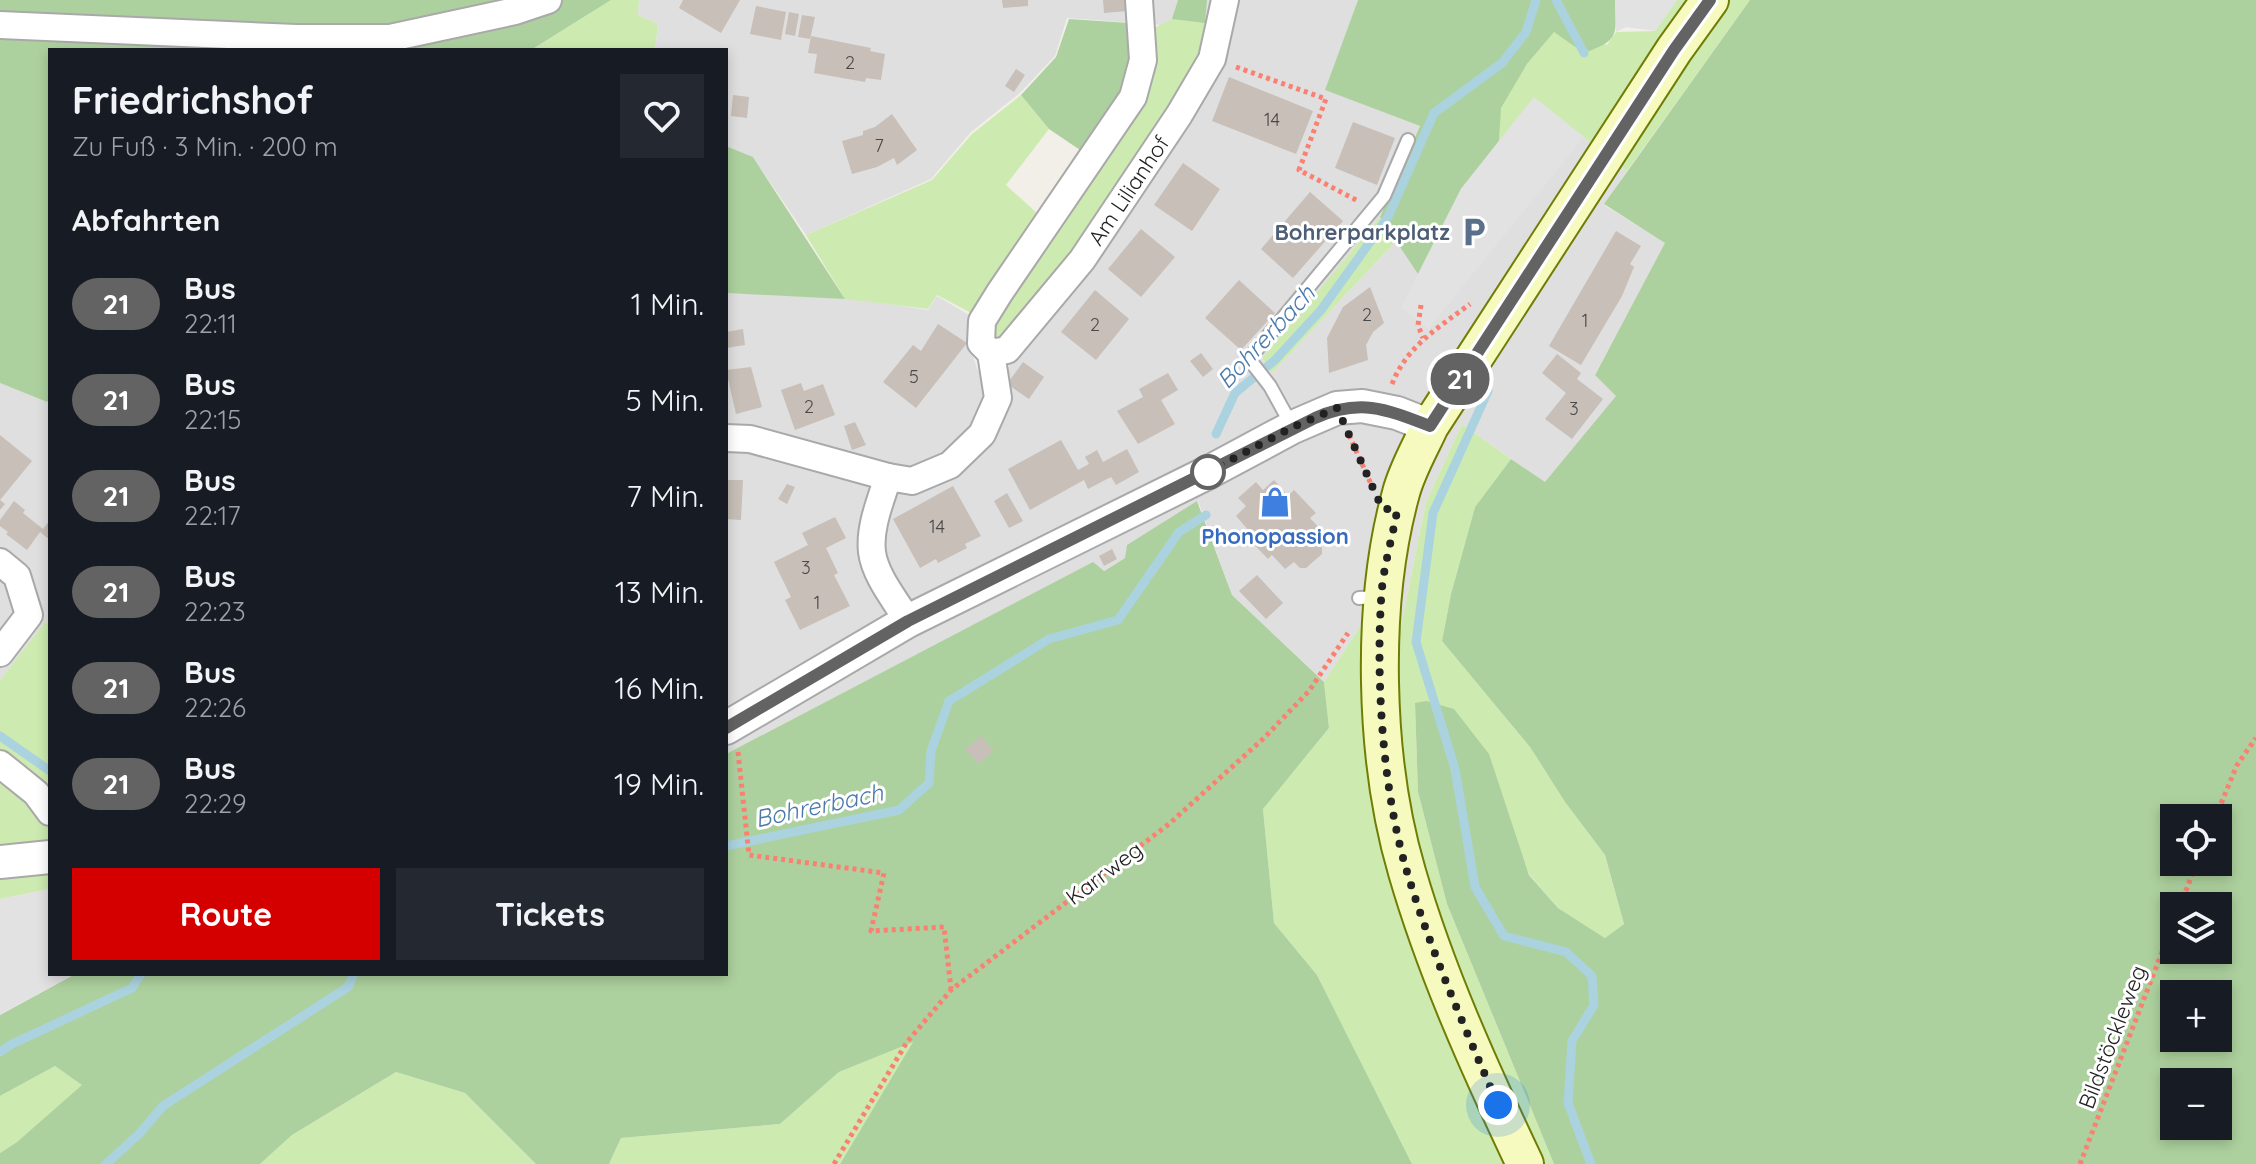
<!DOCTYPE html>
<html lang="de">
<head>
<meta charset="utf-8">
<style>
	body { margin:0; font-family:Quicksand,sans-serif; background:#242831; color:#f1f3f6; height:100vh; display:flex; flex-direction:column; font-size:30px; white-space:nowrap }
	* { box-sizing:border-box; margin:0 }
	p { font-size:26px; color:#9ea1a6 }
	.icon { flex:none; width:44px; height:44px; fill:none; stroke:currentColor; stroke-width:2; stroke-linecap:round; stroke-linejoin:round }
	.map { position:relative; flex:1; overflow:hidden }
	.details { position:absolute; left:48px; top:48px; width:680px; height:928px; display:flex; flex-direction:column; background:#171b24; border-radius:0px; box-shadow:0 4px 12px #0003 }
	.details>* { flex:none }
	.badge { padding:0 16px; border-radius:26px; font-size:28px; line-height:52px }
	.controls { position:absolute; left:2160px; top:804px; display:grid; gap:16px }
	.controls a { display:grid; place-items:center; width:72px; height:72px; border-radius:0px; background:#171b24; box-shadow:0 4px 12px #0003; font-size:40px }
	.you { position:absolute; width:40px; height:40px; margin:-20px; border:6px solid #fff; border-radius:50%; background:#1a73e8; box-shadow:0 0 0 12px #1a73e833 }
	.map>.badge { position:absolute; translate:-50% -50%; box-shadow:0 0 0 4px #fff }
	h2 { padding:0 24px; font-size:30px; line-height:72px }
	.round { display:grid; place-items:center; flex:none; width:84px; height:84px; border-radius:0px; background:#242831 }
	.head { display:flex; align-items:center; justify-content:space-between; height:136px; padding:0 24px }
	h1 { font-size:38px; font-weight:800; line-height:60px }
	.primary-button { display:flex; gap:16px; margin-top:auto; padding:16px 24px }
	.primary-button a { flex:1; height:92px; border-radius:0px; background:#d40000; color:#fff; font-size:32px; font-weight:800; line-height:92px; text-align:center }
	.primary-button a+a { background:#242831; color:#f1f3f6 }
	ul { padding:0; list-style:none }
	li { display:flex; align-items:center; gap:24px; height:96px; padding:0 24px }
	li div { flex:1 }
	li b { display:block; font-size:30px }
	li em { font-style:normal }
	li .badge { min-width:88px; font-weight:700; text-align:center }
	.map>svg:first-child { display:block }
</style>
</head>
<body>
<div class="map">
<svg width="2256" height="1164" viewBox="0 0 2256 1164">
	<rect width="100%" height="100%" fill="#f2efe9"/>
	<g fill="#e0dfdf">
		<polygon points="639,0 1358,0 1326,90 1420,126 1380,217 1262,358 1272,373 1397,240 1418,273 1461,189 1534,97 1627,171 1604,205 1666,243 1595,374 1617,395 1545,483 1462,424 1426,502 1401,628 1359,628 1324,682 1232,595 1198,501 1125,558 1103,571 1093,563 726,754 726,293 848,298 928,310 937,296 971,316 969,345 978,371 1005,373 1026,335 1229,30 1067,18 1055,56 1020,93 971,132 931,179 806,235 753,157 726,146 726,50 655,50 658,24 638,15"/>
		<polygon points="0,383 47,402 50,399 50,623 45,622 0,680"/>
	</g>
	<g fill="#cdebb0">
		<polygon points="611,0 639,0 638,15 658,24 655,50 531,50"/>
		<polygon points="1677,0 1750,0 1627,171 1534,98 1499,141 1500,108 1527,64 1554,31 1607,45 1616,32 1655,31"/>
		<polygon points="1172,19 1205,23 1199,57 1156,133 1080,250 1007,337 992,340 996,313 1146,85 1156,27"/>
		<polygon points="1021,95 1049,129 1006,185 1039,215 973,314 937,295 928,309 845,299 806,235 932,180 972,134"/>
		<polygon points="1380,217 1397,240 1272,373 1262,358"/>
		<polygon points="1462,424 1511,459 1475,507 1451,594 1442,641 1530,747 1565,802 1605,855 1624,924 1605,938 1558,908 1529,874 1507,816 1415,703 1418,792 1447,904 1554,1164 1412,1164 1317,975 1274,923 1263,809 1329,728 1324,682 1359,628 1401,627 1426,502"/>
		<polygon points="45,622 50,623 50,889 0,899 0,680"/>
		<polygon points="914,1041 840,1164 609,1164 621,1138 780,1124 839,1072"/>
		<polygon points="55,1066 83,1085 17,1142 0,1153 0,1096"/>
		<polygon points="396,1072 465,1093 536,1164 260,1164 292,1135"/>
	</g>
	<g fill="#add19e" fill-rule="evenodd">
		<polygon points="0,0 611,0 531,50 50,50 50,399 47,402 0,383"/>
		<polygon points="1178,0 1207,0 1205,23 1172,19"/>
		<path d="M1358 0H1615C1616 36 1620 40 1584 53L1554 32 1527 64 1501 108 1499 141 1461 189 1418 274 1380 217 1420 126 1325 90Z"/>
		<path d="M1750 0H2256V1164H1554L1447 904 1418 792 1415 703 1426 701 1454 709 1489 754 1529 875 1558 908 1605 938 1624 924 1605 855 1565 802 1530 747 1442 641 1451 594 1475 507 1511 459 1545 482 1616 396 1595 375 1665 243 1604 204ZM2218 818V862H2174V818ZM2174 906H2218V950H2174ZM2218 994V1038H2174V994ZM2218 1082V1126H2174V1082Z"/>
		<polygon points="1069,19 1129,23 1128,85 1083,152 1049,129 1021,95 1056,57"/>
		<polygon points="726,146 753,157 845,299 726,293"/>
		<polygon points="1197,501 1232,595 1324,682 1329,728 1263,809 1274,923 1317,975 1412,1164 840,1164 913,1042 839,1072 780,1124 621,1138 609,1164 536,1164 465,1093 396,1072 292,1135 260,1164 0,1164 0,1153 17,1142 82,1085 55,1066 0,1096 0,1015 75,974 726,974 726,754 1093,562 1104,571 1125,558 1127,545"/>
	</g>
	<g fill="#e2e2e2">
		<polygon points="1615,0 1677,0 1655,31 1626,27 1616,32"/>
		<polygon points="1534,97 1584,137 1428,329 1401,308 1461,189"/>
		<polygon points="50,889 50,974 75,974 0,1015 0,899"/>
	</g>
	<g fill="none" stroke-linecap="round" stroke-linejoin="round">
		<g stroke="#aad3df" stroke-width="9">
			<polyline points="1556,0 1584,53"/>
			<polyline points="1488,391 1433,513 1416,642 1455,769 1475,887 1504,936 1566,952 1592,976 1594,1005 1572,1041 1568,1103 1591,1164"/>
			<polyline points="1216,434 1235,393 1275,360 1321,310 1388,217 1434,113 1502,63 1526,32 1536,0"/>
			<polyline points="0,736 50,771"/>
			<polyline points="726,846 899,810 929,783 931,751 949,701 1049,639 1118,620 1179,532 1206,515"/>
			<polyline points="0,1052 10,1045 132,988 141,974"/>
			<polyline points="106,1164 139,1134 163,1106 348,987 354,974"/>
		</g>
	</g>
	<g fill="#c7bfb8">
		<polygon points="683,0 740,0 721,33 679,8"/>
		<polygon points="1002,0 1028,0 1028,6 1003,8"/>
		<polygon points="1103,0 1127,0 1128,11 1104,13"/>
		<polygon points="756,6 786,12 781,40 750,34"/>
		<polygon points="789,12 799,14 795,36 785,34"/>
		<polygon points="802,15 815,17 810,39 798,37"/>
		<polygon points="811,36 871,48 870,51 885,54 881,80 866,78 865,82 814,73 817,54 808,53"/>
		<polygon points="1016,69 1025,75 1014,92 1005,86"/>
		<polygon points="1229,77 1313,111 1296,154 1212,121"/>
		<polygon points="733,95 749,97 747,118 731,116"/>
		<polygon points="892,114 917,150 897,165 894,158 877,167 852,174 842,141 863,135 863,131 875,127"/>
		<polygon points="1353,122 1395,138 1377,185 1335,168"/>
		<polygon points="1183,163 1220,189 1192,231 1154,205"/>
		<polygon points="1310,192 1343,221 1293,278 1261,249"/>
		<polygon points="1141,229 1175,257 1141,297 1108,269"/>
		<polygon points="1616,231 1641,246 1630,264 1634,267 1622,296 1581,365 1549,346"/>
		<polygon points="1239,280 1275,313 1241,350 1205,318"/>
		<polygon points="1370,287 1384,323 1373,332 1366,345 1368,360 1329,373 1327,338 1343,307"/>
		<polygon points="1095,290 1129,319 1096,360 1061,332"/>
		<polygon points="938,324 967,343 916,408 883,382 913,345 921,351"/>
		<polygon points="743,329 745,345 726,348 726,332"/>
		<polygon points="1201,353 1213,369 1203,377 1190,361"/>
		<polygon points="1557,354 1581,373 1577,379 1603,399 1572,439 1545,419 1566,393 1542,373"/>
		<polygon points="1023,362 1044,377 1029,399 1007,384"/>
		<polygon points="751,367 762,407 736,414 726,370"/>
		<polygon points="1168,373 1178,390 1161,400 1175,424 1138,444 1117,411 1143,397 1139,389"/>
		<polygon points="801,383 804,391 823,384 835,415 795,430 781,390"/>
		<polygon points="855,422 866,445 852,450 844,426"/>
		<polygon points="0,435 32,461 0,500 5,504 0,510"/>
		<polygon points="1061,440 1078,470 1089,464 1085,457 1097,450 1103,462 1127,449 1139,472 1116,485 1111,477 1088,489 1084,480 1030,510 1008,469"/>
		<polygon points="726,480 743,480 741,520 726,519"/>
		<polygon points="1274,480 1288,496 1294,490 1316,513 1310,518 1324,533 1316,541 1322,547 1322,554 1306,568 1300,568 1294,562 1285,569 1272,555 1268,559 1246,536 1250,532 1236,516 1246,506 1238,498 1256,482 1263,490"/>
		<polygon points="787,484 795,487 787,504 778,499"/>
		<polygon points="953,486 981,536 965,544 967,548 938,563 936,559 920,568 893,519"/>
		<polygon points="1007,493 1023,521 1009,528 994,501"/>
		<polygon points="14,501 25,510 23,513 43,529 50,520 50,540 40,532 27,550 6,534 8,532 0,526 0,520"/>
		<polygon points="835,517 846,538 826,548 838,573 834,575 850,606 800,630 785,600 791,597 774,562 808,545 802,533"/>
		<polygon points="1112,549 1117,559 1104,566 1099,556"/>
		<polygon points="1257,575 1283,603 1266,619 1239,591"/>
		<polygon points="981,736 994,751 978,764 965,749"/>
	</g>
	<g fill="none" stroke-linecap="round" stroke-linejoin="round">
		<g stroke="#a9a9a9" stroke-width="16">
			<g id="service">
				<polyline points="1292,426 1270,386 1249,359 1384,196 1408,140"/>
				<polyline points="1359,598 1381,597"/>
			</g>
		</g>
		<g stroke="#a9a9a9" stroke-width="30">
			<g id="minor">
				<path id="s1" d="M1139 0 1143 60 1133 97 1000 292 982 321 981 343 991 353 1007 350 1082 260 1179 115 1212 59 1225 0"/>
				<polyline points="0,25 296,38 390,38 515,11 548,0"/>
				<polyline points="726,438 750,439 888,477"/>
				<polyline points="0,562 17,576 29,615 0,653"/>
				<path d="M908 621C896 601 875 576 872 552 869 527 881 500 888 477L912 481 950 465 982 434 998 398 991 353"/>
				<polyline points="0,764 36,793 50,812"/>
			</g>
		</g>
		<g stroke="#a9a9a9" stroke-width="36">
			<g id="tertiary">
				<polyline points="726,728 908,621 1209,472 1293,427 1337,408 1362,406 1397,413 1430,426"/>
				<polyline points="0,862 50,857"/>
			</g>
		</g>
		<g stroke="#707d05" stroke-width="40">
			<path id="secondary" d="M1525 1164C1480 1069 1436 972 1407 872 1374 760 1370 605 1401 493 1407 470 1420 448 1430 426L1674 50 1710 0"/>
		</g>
		<g stroke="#fa8072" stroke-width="5" stroke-dasharray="4 4" stroke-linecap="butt">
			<polyline points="1236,67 1326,99 1299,170 1358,201"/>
			<polyline points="1421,305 1418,325 1423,338"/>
			<path d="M1392 384C1407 346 1438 328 1470 304"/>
			<polyline points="1349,435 1371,484"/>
			<polyline points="738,752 749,855 884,873 871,931 944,927 951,989"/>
			<polyline points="2215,818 2237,765 2256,738"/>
			<polyline points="2180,906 2197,862"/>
			<polyline points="834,1164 907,1042 951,990 1169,824 1264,738 1309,691 1348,633"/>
			<polyline points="2080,1164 2174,921"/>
		</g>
		<use href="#service" stroke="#fff" stroke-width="12"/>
		<use href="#minor" stroke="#fff" stroke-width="26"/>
		<use href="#tertiary" stroke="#fff" stroke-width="32"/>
		<use href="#secondary" stroke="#f7fabf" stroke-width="36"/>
	</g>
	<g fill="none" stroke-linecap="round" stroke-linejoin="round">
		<g stroke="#fff" stroke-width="18">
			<path id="line" d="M726 728 908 621 1315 418C1360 398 1386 409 1430 426L1674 50 1710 0"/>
		</g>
		<use href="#line" stroke="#646363" stroke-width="12"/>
		<path stroke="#222" stroke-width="8" stroke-dasharray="0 14.4" d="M1208 472 1293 427 1337 408 1382 508 1397 511C1392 540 1382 571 1381 601 1376 684 1383 792 1407 872 1431 952 1465 1028 1498 1105"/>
	</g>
	<defs>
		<g id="parking-bare" transform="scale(2.4)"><path d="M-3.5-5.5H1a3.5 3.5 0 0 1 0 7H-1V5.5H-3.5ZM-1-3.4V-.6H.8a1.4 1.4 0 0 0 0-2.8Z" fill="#5c6f8a" stroke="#fff" stroke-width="2.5" paint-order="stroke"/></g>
		<g id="shop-bare" transform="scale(2.4)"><path d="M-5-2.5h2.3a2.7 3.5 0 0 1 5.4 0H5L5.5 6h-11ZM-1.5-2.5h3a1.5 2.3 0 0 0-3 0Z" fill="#3f7fe0" stroke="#fff" stroke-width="2.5" paint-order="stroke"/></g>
	</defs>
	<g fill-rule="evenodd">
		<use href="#parking-bare" x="1474" y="232"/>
		<use href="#shop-bare" x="1275" y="502"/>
	</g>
	<circle fill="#fff" stroke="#646363" stroke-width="4" cx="1208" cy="472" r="16"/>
	<g text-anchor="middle" stroke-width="6" stroke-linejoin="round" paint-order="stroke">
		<g font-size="18" fill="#4b4948">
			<text x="850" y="69">2</text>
			<text x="1272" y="126">14</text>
			<text x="879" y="152">7</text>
			<text x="1367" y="321">2</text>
			<text x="1585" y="327">1</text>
			<text x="1095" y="331">2</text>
			<text x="914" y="383">5</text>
			<text x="809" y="413">2</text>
			<text x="1574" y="415">3</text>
			<text x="937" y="533">14</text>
			<text x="806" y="574">3</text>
			<text x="817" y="609">1</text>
		</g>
		<g font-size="22" fill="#222" stroke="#fff">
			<text dy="8" stroke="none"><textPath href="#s1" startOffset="622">Am Lilianhof</textPath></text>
			<text transform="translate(1104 873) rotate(-37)" y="8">Karrweg</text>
			<text transform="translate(2112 1037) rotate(-69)" y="8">Bildstöckleweg</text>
		</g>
		<g font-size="22" font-weight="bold" fill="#4e5e75" stroke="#fff" text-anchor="end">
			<text x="1450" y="240">Bohrerparkplatz</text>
		</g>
		<g font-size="22" font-weight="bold" fill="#366cbe" stroke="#fff">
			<text x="1275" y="544">Phonopassion</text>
		</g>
		<g font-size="24" font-style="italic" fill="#4a7aab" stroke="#fff">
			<text transform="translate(1266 337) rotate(-47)" y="8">Bohrerbach</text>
			<text transform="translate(819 806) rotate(-12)" y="8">Bohrerbach</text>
		</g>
	</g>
</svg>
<div class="controls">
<a><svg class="icon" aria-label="locate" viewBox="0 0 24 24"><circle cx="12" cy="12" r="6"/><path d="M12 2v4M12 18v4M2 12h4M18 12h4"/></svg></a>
<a><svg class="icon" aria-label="layers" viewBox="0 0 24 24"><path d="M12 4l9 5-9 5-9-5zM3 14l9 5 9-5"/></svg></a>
<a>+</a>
<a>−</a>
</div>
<div class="you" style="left:1498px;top:1105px"></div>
<b class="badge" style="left:1460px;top:379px;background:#646363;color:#fff">21</b>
<section class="details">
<div class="head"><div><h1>Friedrichshof</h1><p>Zu Fuß · 3 Min. · 200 m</p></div><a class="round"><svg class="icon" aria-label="heart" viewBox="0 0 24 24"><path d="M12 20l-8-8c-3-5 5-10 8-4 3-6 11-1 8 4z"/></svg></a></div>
<h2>Abfahrten</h2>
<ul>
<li><span class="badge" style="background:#646363;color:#fff">21</span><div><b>Bus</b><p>22:11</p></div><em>1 Min.</em></li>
<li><span class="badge" style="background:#646363;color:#fff">21</span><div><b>Bus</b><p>22:15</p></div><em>5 Min.</em></li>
<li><span class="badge" style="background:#646363;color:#fff">21</span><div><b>Bus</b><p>22:17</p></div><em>7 Min.</em></li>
<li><span class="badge" style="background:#646363;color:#fff">21</span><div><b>Bus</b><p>22:23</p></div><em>13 Min.</em></li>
<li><span class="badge" style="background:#646363;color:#fff">21</span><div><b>Bus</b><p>22:26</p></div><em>16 Min.</em></li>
<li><span class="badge" style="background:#646363;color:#fff">21</span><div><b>Bus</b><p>22:29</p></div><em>19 Min.</em></li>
</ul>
<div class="primary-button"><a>Route</a><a>Tickets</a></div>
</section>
</div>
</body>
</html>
